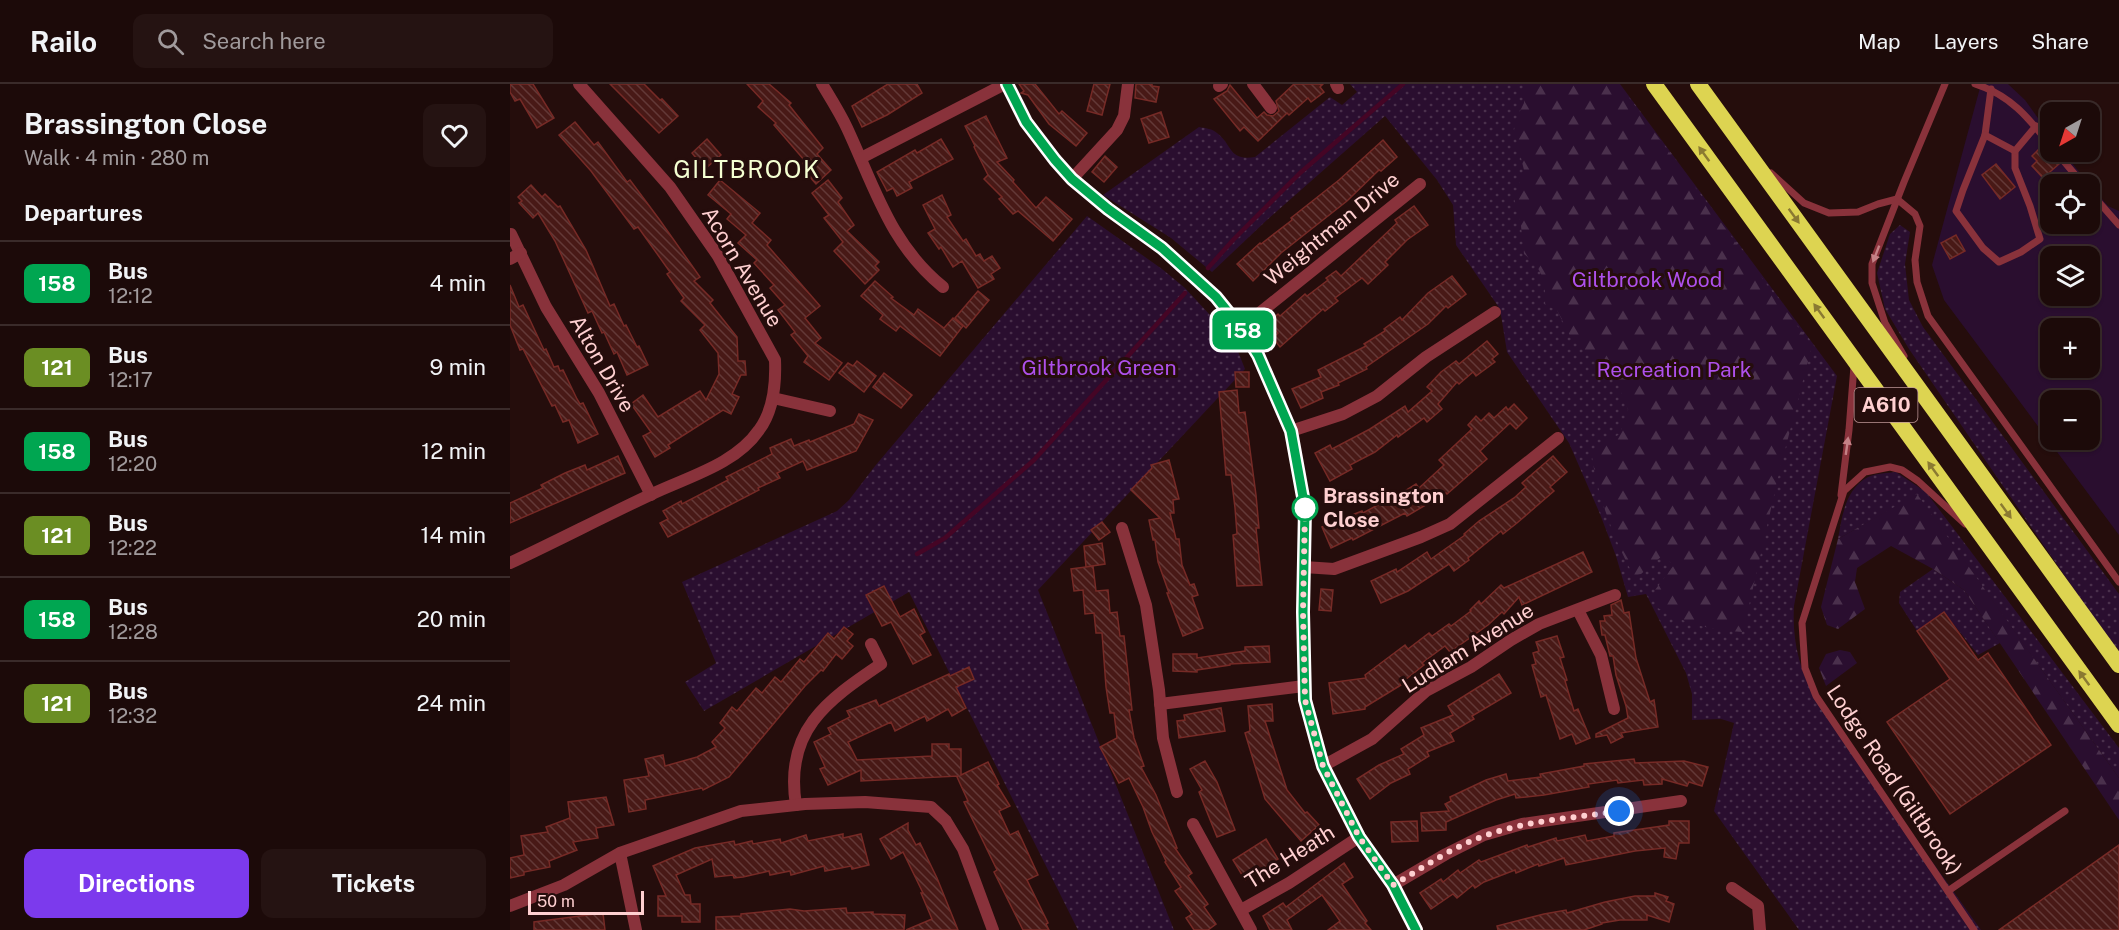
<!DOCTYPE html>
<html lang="en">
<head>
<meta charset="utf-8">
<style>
	body { margin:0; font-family:"Public Sans",sans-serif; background:#251312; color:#f1f3f6; height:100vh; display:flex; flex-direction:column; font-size:22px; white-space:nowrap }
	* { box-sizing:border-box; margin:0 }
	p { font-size:20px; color:#a09a9c }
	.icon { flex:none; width:33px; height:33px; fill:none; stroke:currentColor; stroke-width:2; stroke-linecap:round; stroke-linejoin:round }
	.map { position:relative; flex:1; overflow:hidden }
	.drawer { display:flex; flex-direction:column; background:#1c0a09; width:510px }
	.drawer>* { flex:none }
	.badge { padding:0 12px; border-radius:9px; font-size:21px; line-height:39px }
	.needle { width:39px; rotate:219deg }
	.fabs { position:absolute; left:1530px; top:18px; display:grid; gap:12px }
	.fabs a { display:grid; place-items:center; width:60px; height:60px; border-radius:12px; background:#1c0a09; box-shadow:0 2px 4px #0004,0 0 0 2px #3a2b2a; font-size:30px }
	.scale { position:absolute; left:18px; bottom:15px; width:116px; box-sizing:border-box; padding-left:6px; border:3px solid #ffd0d1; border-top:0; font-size:16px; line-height:21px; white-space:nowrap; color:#ffd0d1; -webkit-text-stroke:4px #250d0c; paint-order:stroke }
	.you { position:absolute; width:30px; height:30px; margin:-15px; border:4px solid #fff; border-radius:50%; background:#1a73e8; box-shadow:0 0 0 9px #1a73e833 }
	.map>.badge { position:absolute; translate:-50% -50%; box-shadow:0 0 0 3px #fff }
	h2 { padding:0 24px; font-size:22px; line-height:54px }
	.round { display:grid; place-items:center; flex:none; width:63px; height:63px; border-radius:12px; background:#251312 }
	.head { display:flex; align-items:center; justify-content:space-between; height:102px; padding:0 24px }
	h1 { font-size:28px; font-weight:700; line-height:45px }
	.cta { display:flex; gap:12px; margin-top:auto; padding:12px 24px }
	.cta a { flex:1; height:69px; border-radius:12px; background:#7c3aed; color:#fff; font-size:24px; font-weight:700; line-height:69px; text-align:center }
	.cta a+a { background:#251312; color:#f1f3f6 }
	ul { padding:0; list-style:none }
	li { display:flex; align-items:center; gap:18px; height:84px; padding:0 24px; border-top:2px solid #3a2b2a }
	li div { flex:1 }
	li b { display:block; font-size:22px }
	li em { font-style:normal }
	li .badge { min-width:66px; font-weight:700; text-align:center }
	header { display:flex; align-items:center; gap:36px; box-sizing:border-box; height:84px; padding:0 30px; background:#1c0a09; border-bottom:2px solid #3a2b2a }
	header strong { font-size:28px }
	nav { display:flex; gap:33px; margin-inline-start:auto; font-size:21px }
	.search { width:420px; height:54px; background:#251312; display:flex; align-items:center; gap:15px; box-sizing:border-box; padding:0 21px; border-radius:12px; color:#a09a9c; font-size:22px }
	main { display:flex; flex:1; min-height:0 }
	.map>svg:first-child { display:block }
</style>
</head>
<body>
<header>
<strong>Railo</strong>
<div class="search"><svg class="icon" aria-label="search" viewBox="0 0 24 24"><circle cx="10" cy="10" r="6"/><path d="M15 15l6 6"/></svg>Search here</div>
<nav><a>Map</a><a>Layers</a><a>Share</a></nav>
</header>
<main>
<section class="drawer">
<div class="head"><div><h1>Brassington Close</h1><p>Walk · 4 min · 280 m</p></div><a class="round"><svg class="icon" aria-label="heart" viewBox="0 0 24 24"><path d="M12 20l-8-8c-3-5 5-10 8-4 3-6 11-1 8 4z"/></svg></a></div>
<h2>Departures</h2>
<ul>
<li><span class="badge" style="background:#00a651;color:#fff">158</span><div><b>Bus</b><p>12:12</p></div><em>4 min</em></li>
<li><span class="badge" style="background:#6b8e23;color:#fff">121</span><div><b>Bus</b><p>12:17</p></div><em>9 min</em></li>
<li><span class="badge" style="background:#00a651;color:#fff">158</span><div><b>Bus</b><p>12:20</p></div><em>12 min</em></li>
<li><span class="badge" style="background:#6b8e23;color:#fff">121</span><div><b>Bus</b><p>12:22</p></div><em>14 min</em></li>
<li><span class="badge" style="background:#00a651;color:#fff">158</span><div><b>Bus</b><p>12:28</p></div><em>20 min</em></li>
<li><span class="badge" style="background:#6b8e23;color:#fff">121</span><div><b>Bus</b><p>12:32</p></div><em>24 min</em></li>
</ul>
<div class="cta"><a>Directions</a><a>Tickets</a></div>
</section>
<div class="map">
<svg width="1609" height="846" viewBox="0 0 1609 846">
	<defs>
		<pattern id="grass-dots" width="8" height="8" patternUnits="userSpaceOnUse" patternTransform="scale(1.5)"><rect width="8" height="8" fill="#2a0e2f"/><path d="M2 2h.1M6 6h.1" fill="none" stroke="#4a304c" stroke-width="1.8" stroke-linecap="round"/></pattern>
		<pattern id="forest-firs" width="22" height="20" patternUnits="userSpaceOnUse" patternTransform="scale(1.5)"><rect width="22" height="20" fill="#2a0e2f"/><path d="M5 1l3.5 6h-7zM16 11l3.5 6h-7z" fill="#4a304c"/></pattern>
		<pattern id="building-back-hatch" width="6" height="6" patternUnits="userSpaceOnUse" patternTransform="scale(1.5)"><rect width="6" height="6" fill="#481916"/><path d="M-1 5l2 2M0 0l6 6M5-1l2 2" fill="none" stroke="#633937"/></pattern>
	</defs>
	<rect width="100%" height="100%" fill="#250d0c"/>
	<g fill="url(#grass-dots)">
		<path d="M840 0H1110L1327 292 1284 522C1282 556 1289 586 1306 615L1471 846H1289L1204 727 1224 639 1211 635 1182 636V610L1176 589 1136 510 1118 513 1106 472 1090 430 1059 359 997 268 990 225 946 161 943 121 927 96 875 32 758 135 702 188 661 154 593 111 689 43C695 44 703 45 707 49 723 61 718 77 745 73L820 13 832 21 847 8Z"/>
		<polygon points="577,132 652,185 675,204 713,245 727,265 735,285 528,506 664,846 568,846 399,508 194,627 175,598 206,579 172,498 327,427 339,416 365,382"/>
		<polygon points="1390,141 1400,148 1395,180 1399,216 1413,243 1609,510 1609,571 1399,265 1375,225 1367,189 1380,150"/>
		<path d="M1386 388 1416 408 1609 664V694L1407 411 1328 455C1332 433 1335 405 1358 393 1366 389 1378 389 1386 388Z"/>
		<polygon points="1423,485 1454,506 1490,559 1468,571 1434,528 1407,547 1389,519 1390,508"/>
	</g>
	<g fill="url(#forest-firs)">
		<path d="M1014 0H1109L1302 262 1270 385 1233 548C1196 545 1179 541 1146 523L1145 506 1164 481 1152 472 1131 490 1124 492C1105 458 1087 411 1082 372L1099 356 1110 350 1118 325 1109 303 1107 291 1098 282 1083 276 1061 254 1047 226 1035 221C1036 196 1033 186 1014 170L1011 142 1004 114 1014 86 1004 46 1007 33 1014 19Z"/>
		<polygon points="1407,410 1609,694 1609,736 1454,506 1423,485 1381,462 1347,484 1345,498 1355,525 1328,545 1317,541 1311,523 1328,455"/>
		<polygon points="1330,566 1340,568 1347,579 1316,602 1309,584 1316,570"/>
	</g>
	<path fill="#2a0e2f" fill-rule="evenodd" d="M1471 0H1498L1515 16 1540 51V68H1553L1579 100H1540V140H1580V101L1598 122 1609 127V451L1434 216 1422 181ZM1540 172H1580V212H1540ZM1540 244H1580V284H1540ZM1540 316H1580V356H1540Z"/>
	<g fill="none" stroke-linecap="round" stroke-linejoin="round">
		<g stroke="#450525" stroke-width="4.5">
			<polyline points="698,184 724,155 790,89 893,0"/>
			<polyline points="407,470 435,454 524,376 675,209"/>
		</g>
	</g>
	<g fill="url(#building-back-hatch)" stroke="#762a26" stroke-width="1.5">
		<polygon points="0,0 23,0 44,34 27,44 10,15 5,17 0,8"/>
		<polygon points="100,0 134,0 150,16 152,15 168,32 149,49"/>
		<polygon points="237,0 259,0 281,19 279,21 313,64 307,70 321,86 306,100 290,82 295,77 264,41 266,39 248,23 253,17"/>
		<polygon points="378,0 407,0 412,9 377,31 352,43 342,22"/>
		<polygon points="509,0 525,0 549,30 552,27 577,49 566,62 539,40 518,11 511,9 514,7"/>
		<polygon points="584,0 600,0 592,31 577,27"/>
		<polygon points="626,0 642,0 642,2 649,3 646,18 625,14"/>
		<polygon points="784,0 813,0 810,3 814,8 801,18 798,14 779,31 777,29 748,57 734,43 730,47 704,15 717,7 720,1 747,34 754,28 757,31 763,32 769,27 766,17"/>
		<polygon points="651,28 659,53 639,59 631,35"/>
		<polygon points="476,32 497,74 487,78 504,96 503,98 526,124 536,113 562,135 543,157 508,127 503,130 489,115 492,113 474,95 478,91 464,63 465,62 455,42"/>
		<polygon points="65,38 84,61 88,58 117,98 120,96 149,135 190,193 184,197 203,216 200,219 227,253 228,277 235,277 236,291 231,291 222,310 229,313 221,330 213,326 158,361 160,364 145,373 133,352 141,348 121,320 133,311 148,333 190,307 196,316 209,290 208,269 190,246 195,241 171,217 174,214 157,190 160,188 128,143 124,145 81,87 49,51"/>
		<polygon points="197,55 211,71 195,85 182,69"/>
		<polygon points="431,55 443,75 399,98 402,104 387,112 383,104 377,107 367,88 405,66 407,69"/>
		<polygon points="873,56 887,73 871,87 869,86 837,117 771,169 743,197 727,180 750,159 751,160 782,136 781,134 829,96"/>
		<polygon points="1533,61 1540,67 1541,71 1549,80 1533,94 1522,82 1527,77 1522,72"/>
		<polygon points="595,72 607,83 594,98 582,88"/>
		<polygon points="1486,80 1505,103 1490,115 1472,91"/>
		<polygon points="210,96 250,129 242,139 261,156 257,161 310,222 295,234 311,254 305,259 332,279 319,296 294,278 298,272 281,251 285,248 268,226 275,221 260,204 264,201 244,179 247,176 228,159 236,151 217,135 221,130 198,111"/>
		<polygon points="318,96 332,114 328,118 344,141 337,147 369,178 365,182 369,186 355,200 324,167 333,158 314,134 319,131 302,109"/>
		<polygon points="21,101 32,113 35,110 48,123 50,122 76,166 100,222 104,220 114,242 116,241 127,263 129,262 138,281 117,291 107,268 104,270 94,248 92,249 82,227 78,229 45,157 28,129 23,134 9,119 12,117 8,113"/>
		<polygon points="432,111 441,131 437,133 453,157 456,155 466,172 470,170 474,177 482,172 490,184 481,190 484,195 468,204 452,177 443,183 431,163 429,165 418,149 425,145 413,121"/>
		<polygon points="904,122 918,141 897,156 875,178 878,181 858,200 852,194 825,214 828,217 815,227 813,225 770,263 763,254 768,249 758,239 768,230 770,232 795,210 797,212 818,196 816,194 826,187 831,192 887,139 885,136"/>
		<polygon points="1446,151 1455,167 1440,175 1431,159"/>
		<polygon points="942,192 956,210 938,224 936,222 918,240 856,283 857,285 828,299 829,301 811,308 813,314 791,324 782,305 811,293 808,286 856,262 854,260 875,247 874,245 890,233 892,236 918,209"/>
		<polygon points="365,197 383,213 381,214 404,231 408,225 434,244 443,234 453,242 430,272 390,242 386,247 370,235 373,231 351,212"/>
		<polygon points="0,201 9,223 13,221 34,266 36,265 44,283 48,282 50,287 53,286 67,315 70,320 73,319 88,350 68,359 59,336 53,338 45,321 42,322 13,265 10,266 0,241"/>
		<polygon points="468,207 479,216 456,244 445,234"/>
		<polygon points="977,257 988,270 982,275 985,278 966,292 963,288 949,300 947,298 928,320 932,325 917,338 914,334 888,353 887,351 865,368 840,381 842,385 820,397 805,369 820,361 822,365 860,345 895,322 898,328 922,307 917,303 931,288 946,277 949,280"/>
		<polygon points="347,277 366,292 354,308 329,289 338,279 343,282"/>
		<polygon points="725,288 739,288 739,303 726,303"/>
		<polygon points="374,289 402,311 391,324 363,303"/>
		<polygon points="727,306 729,329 735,328 746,411 749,444 746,444 752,501 727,502 723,451 727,450 725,424 721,391 716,391 709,308"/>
		<polygon points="1004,320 1017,334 1006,345 1000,339 970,367 977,375 937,410 936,409 897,432 895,429 843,456 842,454 821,464 812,443 852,427 853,429 873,418 874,420 906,400 909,404 934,381 929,376 962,345 958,341 966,332 971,337 979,329 984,334 996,323 998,326"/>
		<polygon points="349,330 363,336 346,367 297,386 293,377 267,389 270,394 248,404 249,406 158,453 150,439 158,435 153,427 171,417 172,420 218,396 216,393 262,370 260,364 281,355 284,362 299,356 300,358 344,340"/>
		<polygon points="108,372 115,389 0,439 0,419 33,404 31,401 55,389 75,381 77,386"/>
		<polygon points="1043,372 1057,388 1040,403 1044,407 1007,439 993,450 991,447 958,474 959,476 944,487 939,480 898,507 871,519 861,497 886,485 887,488 917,468 921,475 955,451 954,450 969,437 1004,414 1016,403 1012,399"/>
		<polygon points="659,376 669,415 663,416 664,429 660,429 666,455 669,455 672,481 680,501 684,500 688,511 682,513 693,544 673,552 657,509 659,509 648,478 645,456 643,456 639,436 650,434 621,406 642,384 641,381"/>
		<polygon points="592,438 600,448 589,456 581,446"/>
		<polygon points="592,459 595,480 576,483 574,462"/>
		<polygon points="1073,468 1082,488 1012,521 1009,513 994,530 992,528 978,541 940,568 935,562 912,579 914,581 890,600 891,601 855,623 855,625 823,630 819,599 856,594 855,591 895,561 898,565 919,549 922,552 939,540 941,542 961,527 960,526 969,517 971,520 991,501 994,504"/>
		<polygon points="583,482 586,507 598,506 600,529 607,528 610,552 614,552 622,626 619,626 624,654 634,682 631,683 646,711 667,764 665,764 682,789 678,792 698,820 694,823 706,840 698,846 684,846 676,834 682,830 665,807 671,803 655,778 656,777 642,748 633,723 619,694 609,699 590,663 607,654 604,629 600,629 596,603 592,549 586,549 584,529 575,530 573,506 564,507 561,485"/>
		<polygon points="374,502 390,533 404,525 415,548 410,551 421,571 403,580 381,538 372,542 356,511"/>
		<polygon points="811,505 823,506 821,527 809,526"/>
		<polygon points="1111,516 1114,529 1119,528 1126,574 1140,618 1144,616 1148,643 1111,649 1113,653 1101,659 1097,651 1086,653 1086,650 1118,634 1116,622 1106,591 1103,572 1100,572 1095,551 1092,551 1090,537 1095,537 1094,532 1102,531 1101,521"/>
		<polygon points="1434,528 1468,576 1478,569 1541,661 1440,730 1377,638 1440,595 1407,547"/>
		<polygon points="334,543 343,550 337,557 343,562 332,575 326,570 313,587 311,586 295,602 219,693 193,706 192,704 135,716 136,725 119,728 114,696 139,692 135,675 153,671 155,682 187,673 206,663 202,658 215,644 210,639 222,623 227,627 246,604 252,609 265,593 271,598 290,575 294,578 318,549 324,555"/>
		<polygon points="1047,552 1054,573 1050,574 1057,596 1055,597 1064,627 1068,625 1080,654 1066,660 1062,650 1050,655 1036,611 1031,613 1022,581 1026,580 1023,569 1029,567 1026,558"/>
		<polygon points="759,562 760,578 720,580 720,581 687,586 687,588 663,587 663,570 687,570 687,574 735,567 735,563"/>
		<polygon points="459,583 464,595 446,603 456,624 442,632 438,625 417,637 415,632 385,647 381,638 338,658 347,676 422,672 422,660 439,660 439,665 451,665 451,691 478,678 489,700 487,701 500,722 489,727 500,751 508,747 528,791 517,796 538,839 536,840 539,846 513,846 484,788 487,786 454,718 458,717 447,693 448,692 351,697 351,686 318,701 310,685 315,683 304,658 321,650 318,644 340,633 337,627 366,616 369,622 439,590 440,592"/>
		<polygon points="989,590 1001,609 962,632 964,635 940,649 944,657 917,668 919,672 898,685 900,690 881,699 860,715 847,695 869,681 894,670 891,665 914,651 911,644 943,631 938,622"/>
		<polygon points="762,620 763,637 755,637 777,706 795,729 797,728 809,741 791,757 755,715 735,649 740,647 738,622"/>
		<polygon points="711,624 715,647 669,654 667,637 675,636 674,631"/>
		<polygon points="1124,675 1125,679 1174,677 1198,683 1192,702 1179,698 1177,702 1152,695 1152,700 1134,701 1133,696 1108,699 1107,696 1078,700 1079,703 1034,711 1006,714 1005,710 986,716 936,738 936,746 912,747 911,729 939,727 935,720 941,717 940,713 976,696 996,690 998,697 1031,693 1030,690 1074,682 1074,680"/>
		<polygon points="695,677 707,698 725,746 707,753 689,708 692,706 680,685"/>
		<polygon points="96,713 104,741 86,744 88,754 63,758 67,766 39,777 40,783 14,788 14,791 0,794 0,774 14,771 11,752 38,748 36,743 60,734 58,718"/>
		<polygon points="907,737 908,757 882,758 881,738"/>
		<polygon points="1159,737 1179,737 1179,759 1169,759 1166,775 1154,773 1155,764 1125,767 1056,781 1054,774 1029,782 1028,780 1006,789 1005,786 974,798 965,804 963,801 947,814 943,810 921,825 910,809 931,795 933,798 948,786 950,789 969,776 971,778 1017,761 1018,763 1046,754 1047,757 1075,751 1077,757 1104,752 1104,749 1159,741"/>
		<polygon points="398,739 398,746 406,761 410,759 427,794 448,846 396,846 422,835 411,809 413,809 393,768 381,775 370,755"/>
		<polygon points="333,750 333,754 351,750 359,781 342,785 341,782 315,787 314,782 281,791 280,787 260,791 259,787 233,793 224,794 223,791 205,793 202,775 166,791 175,811 180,811 181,820 190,820 190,838 172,838 172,832 148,832 148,812 156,812 143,782 185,764 224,757 225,761 242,757 243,760 270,755 271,759 296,751 298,757"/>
		<polygon points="756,755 768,775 735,796 723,776"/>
		<polygon points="1609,761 1609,846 1489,846"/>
		<polygon points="834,779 843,793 832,800 857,837 855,839 861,846 818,846 830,837 812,811 777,836 782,846 760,846 753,832 773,819 776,823"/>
		<polygon points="1145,809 1158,813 1156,817 1164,820 1159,838 1137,831 1137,836 1110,836 1092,839 1092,840 1074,846 988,846 987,842 1034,830 1056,826 1057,829 1095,818 1125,812 1145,812"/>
		<polygon points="336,824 337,829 363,828 363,830 395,831 394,846 206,846 206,833 231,832 231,830 280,825 294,827"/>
		<polygon points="93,829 95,846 24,846 24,838"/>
	</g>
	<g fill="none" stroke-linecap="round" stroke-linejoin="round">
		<g stroke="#89323b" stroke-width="7">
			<path d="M1465 0C1500 11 1518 33 1540 61"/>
			<polyline points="1481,5 1475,51 1453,106 1446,127 1473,164 1489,178 1511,168 1530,155 1520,122 1505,84 1505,67 1526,42"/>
			<polyline points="1475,51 1505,67"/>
			<polyline points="1546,68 1573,100"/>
			<polyline points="1261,89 1294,119 1319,129 1348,128 1368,120 1387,115 1405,130 1410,142 1405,176 1407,198 1418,232 1609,498"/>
			<polyline points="1580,108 1609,141"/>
			<polyline points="1394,272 1375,239 1362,199 1362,180 1394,98 1435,0"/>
			<polyline points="1331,411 1339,346 1344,282"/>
			<polyline points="1455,440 1408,397 1392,386 1380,383 1355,388 1334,407 1292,539 1295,584 1306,612 1464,846"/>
			<polyline points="1438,807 1555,727"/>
		</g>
		<g stroke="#89323b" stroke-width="12">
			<path d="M312 0C321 15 330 29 337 44 365 104 380 160 433 203"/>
			<polyline points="743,0 761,24"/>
			<polyline points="826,0 828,4"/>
			<polyline points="709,2 712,0"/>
			<polyline points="351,74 495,0"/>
			<polyline points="562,95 607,46 614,32 618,0"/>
			<polyline points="1,150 36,223 89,309 141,411"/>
			<polyline points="0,175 11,169"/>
			<polyline points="731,244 910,100"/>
			<polyline points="263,314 320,327"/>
			<polyline points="781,347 833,330 867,312 916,273 985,228"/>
			<polyline points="612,444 636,521 649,606 653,654 667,708"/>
			<path d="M0 479C47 457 93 433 140 411 177 393 225 381 249 346 264 326 266 300 265 276L208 172 160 103 69 0"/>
			<polyline points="794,483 824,485 911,453 940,440 1048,354"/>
			<polyline points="1068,526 1091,571 1104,625"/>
			<polyline points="650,620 794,602"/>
			<polyline points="813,682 862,655 916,607 961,583 1001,556 1029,540 1105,511"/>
			<path d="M286 721C274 647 316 617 371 580L361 560"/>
			<polyline points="683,740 741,846"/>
			<polyline points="110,769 126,846"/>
			<polyline points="883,801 936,770 974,751 1012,740 1171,717"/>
			<polyline points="1222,804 1248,822 1250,846"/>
			<polyline points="0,822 54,801 110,769 231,727 295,720 355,718 421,723 436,737 453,765 483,846"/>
			<polyline points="731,826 779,799 849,753"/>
		</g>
		<polyline stroke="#89323b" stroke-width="12" points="497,0 516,38 545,76 562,95 598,125 652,164 706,213 731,244 748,271 781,347 795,424 793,528 795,617 813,682 849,753 883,801 907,846"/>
		<g stroke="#ddd451" stroke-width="16">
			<polyline points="1144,0 1609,641"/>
			<polyline points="1188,0 1609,581"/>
		</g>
	</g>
	<defs><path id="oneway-solid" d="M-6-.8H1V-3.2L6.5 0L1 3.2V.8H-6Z" transform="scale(1.5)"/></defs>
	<g fill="#8a7a32">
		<use href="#oneway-solid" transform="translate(1194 70) rotate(-126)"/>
		<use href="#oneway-solid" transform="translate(1284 132) rotate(54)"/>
		<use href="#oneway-solid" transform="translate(1309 227) rotate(-126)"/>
		<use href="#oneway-solid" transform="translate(1423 385) rotate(-126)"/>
		<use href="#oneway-solid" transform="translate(1496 427) rotate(54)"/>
		<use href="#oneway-solid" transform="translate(1574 594) rotate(-126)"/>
	</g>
	<g fill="#c48186">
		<use href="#oneway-solid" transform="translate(1366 170) rotate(111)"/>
		<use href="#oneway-solid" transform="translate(1337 362) rotate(-82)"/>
	</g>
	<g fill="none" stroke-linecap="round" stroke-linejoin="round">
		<g stroke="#fff" stroke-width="14">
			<polyline id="line" points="497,0 516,38 545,76 562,95 598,125 652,164 706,213 731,244 748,271 781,347 795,424 793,528 795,616 813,682 849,753 883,801 906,846"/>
		</g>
		<use href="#line" stroke="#00a651" stroke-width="9"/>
		<path stroke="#ffd0d1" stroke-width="6" stroke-dasharray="0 10.8" d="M795 424 793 528 795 616 813 682 849 753 883 801C913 784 943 762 977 751 1019 736 1065 734 1109 727"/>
	</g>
	<circle fill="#fff" stroke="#00a651" stroke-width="3" cx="795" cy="424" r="12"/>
	<g text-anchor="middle" stroke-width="6" stroke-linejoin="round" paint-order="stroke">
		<rect fill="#250d0c" stroke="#be9696" stroke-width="1.5" x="1344.5" y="304" width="63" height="34" rx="4.5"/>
		<g font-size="20" font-weight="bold" fill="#ffd0d1">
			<text x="1376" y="328">A610</text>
		</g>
		<g font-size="21" fill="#ffd0d1" stroke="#250d0c">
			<text transform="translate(822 145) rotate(-39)" y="7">Weightman Drive</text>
			<text transform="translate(232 183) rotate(59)" y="7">Acorn Avenue</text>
			<text transform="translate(92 280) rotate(60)" y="7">Alton Drive</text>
			<text transform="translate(958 564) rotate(-32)" y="7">Ludlam Avenue</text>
			<text transform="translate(1384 696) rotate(56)" y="7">Lodge Road (Giltbrook)</text>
			<text transform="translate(780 773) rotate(-32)" y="7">The Heath</text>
		</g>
		<g font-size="21" fill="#ae50eb" stroke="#250d0c">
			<text x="1137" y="203">Giltbrook Wood</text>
			<text x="589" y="291">Giltbrook Green</text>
			<text x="1164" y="293">Recreation Park</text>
		</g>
		<g font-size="21" font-weight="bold" fill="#ffd0d1" stroke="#250d0c" text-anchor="start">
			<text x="813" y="419">Brassington<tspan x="813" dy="24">Close</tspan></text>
		</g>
		<g font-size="24" letter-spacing="1.5" fill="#f5ffd2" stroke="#250d0c">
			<text x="237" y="94">GILTBROOK</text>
		</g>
	</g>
</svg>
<div class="fabs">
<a><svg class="needle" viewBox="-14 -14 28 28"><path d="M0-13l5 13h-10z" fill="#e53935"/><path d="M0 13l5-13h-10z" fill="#a09a9c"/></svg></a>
<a><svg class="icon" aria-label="locate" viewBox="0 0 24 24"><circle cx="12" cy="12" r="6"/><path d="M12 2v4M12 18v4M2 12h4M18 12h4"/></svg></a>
<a><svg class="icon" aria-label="layers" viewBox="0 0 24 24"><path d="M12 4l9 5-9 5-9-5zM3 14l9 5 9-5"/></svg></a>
<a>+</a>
<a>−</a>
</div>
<div class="scale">50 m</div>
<div class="you" style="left:1109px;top:727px"></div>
<b class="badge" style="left:733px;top:246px;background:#00a651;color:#fff">158</b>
</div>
</main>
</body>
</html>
